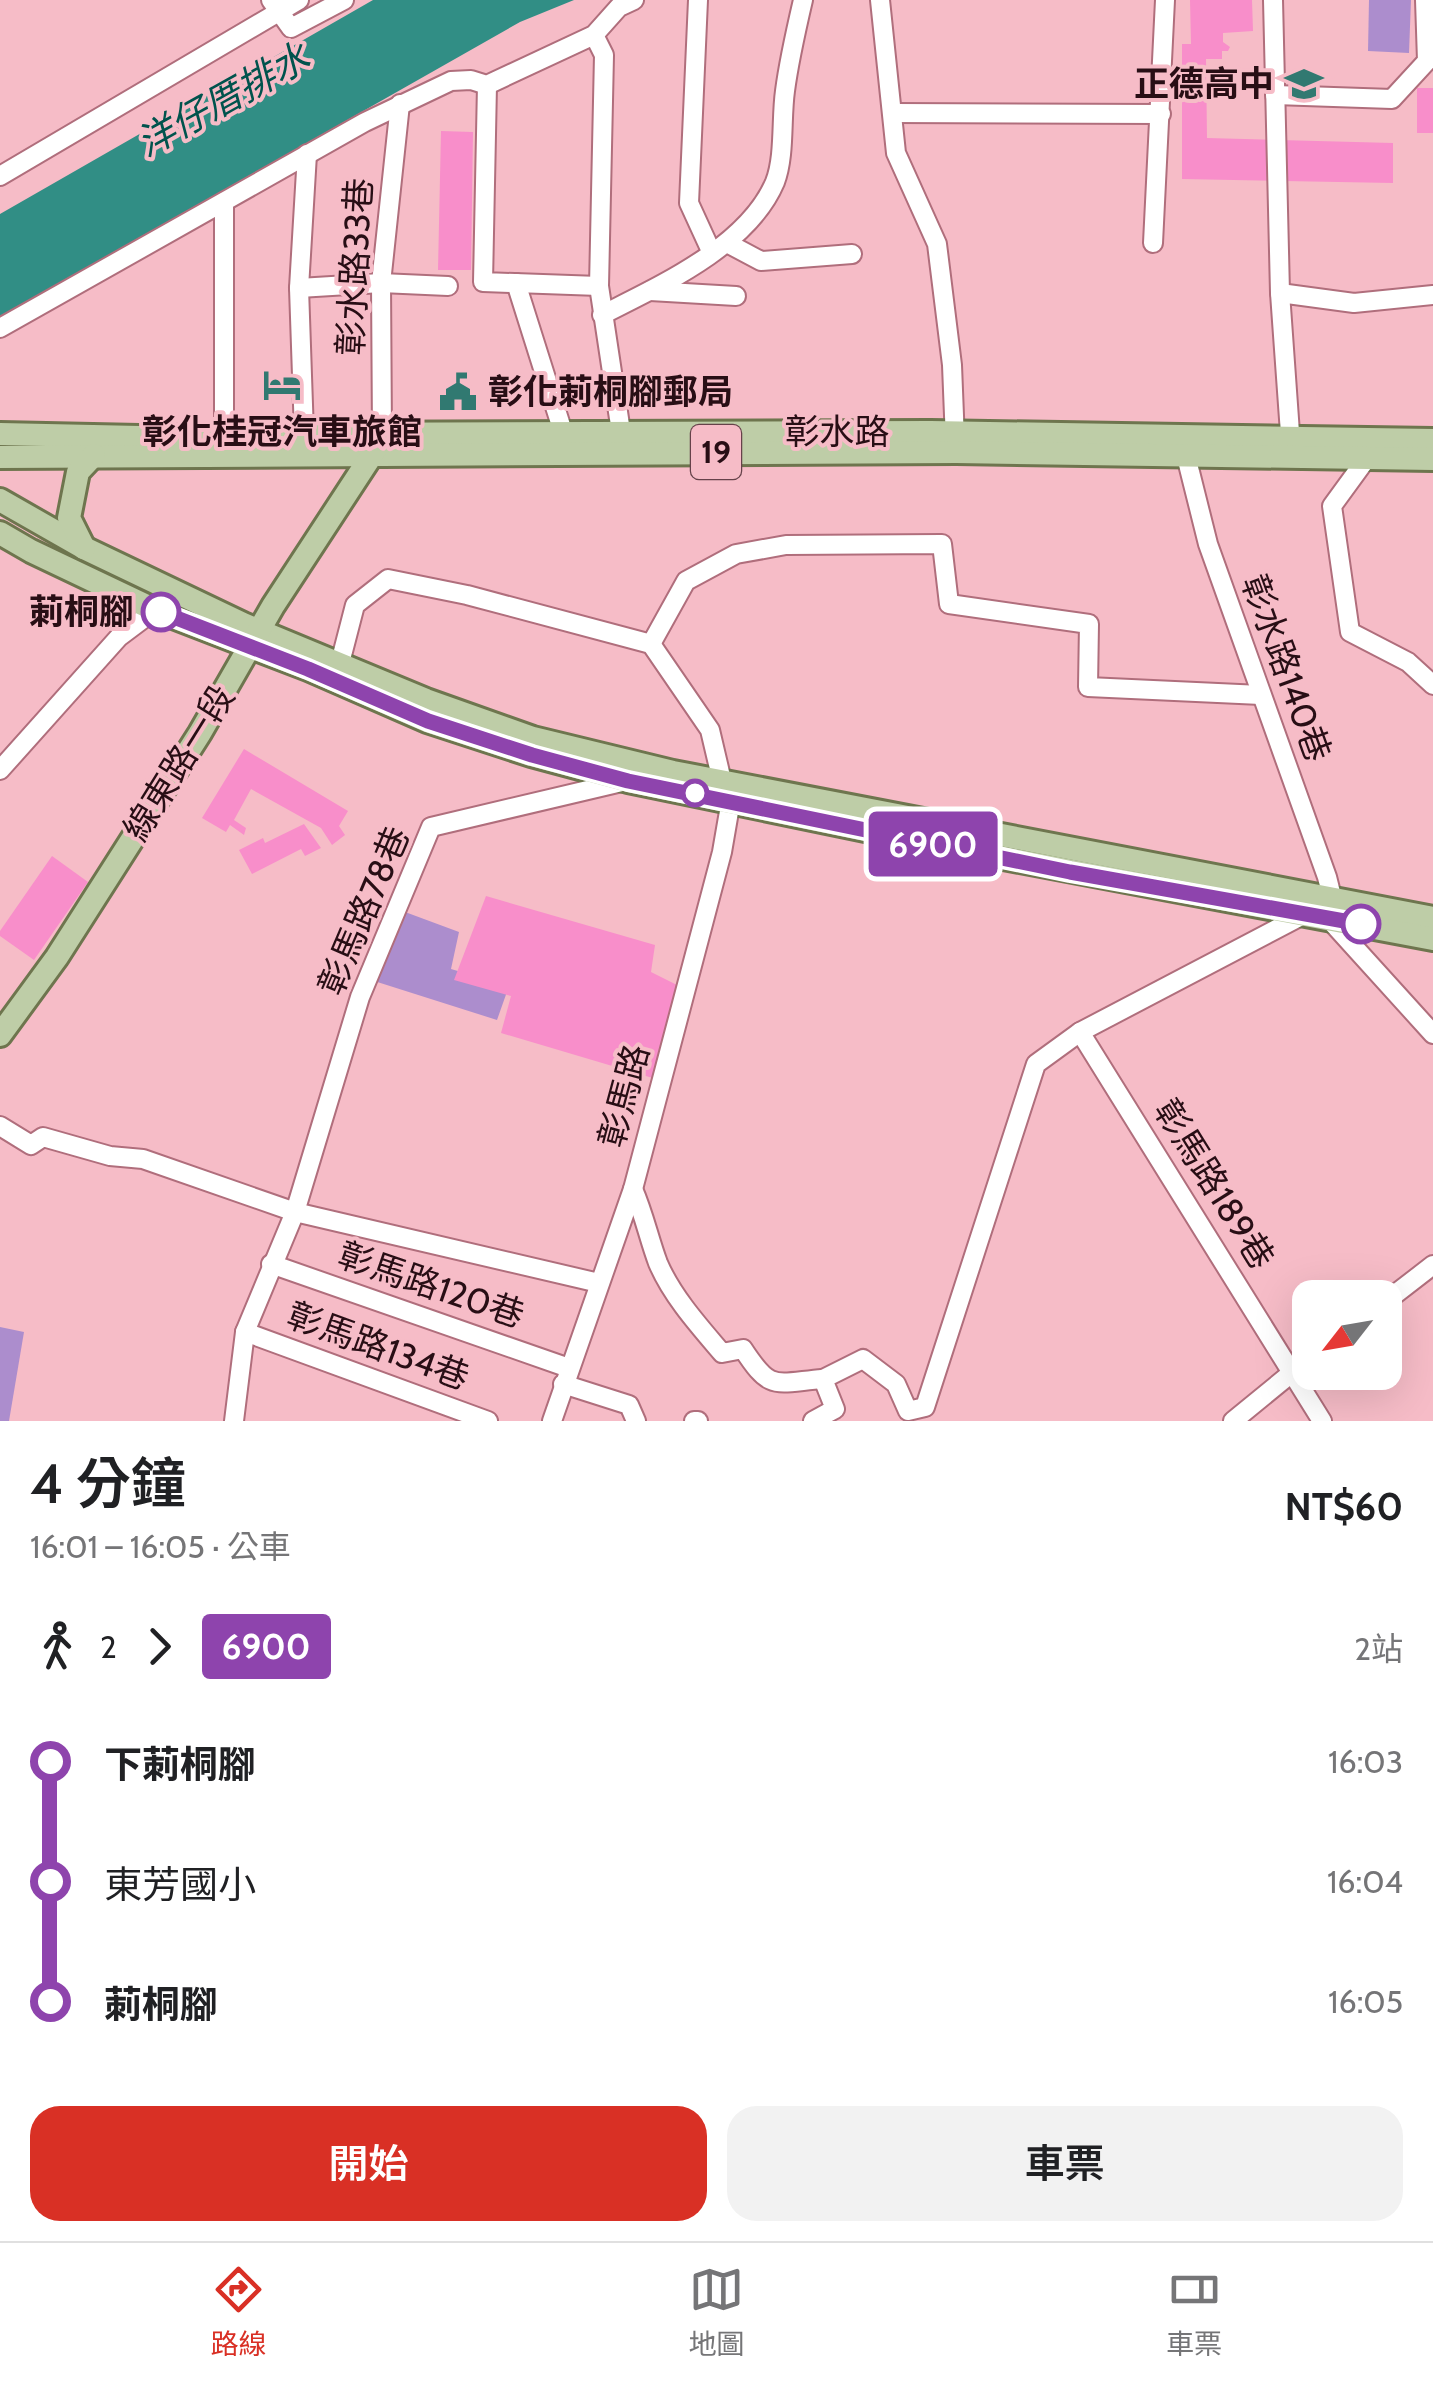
<!DOCTYPE html>
<html lang="zh-TW">
<head>
<meta charset="utf-8">
<style>
	body { margin:0; font-family:Cabin,"Noto Sans TC",sans-serif; background:#f2f2f2; color:#202124; height:100vh; display:flex; flex-direction:column; font-size:38px; white-space:nowrap }
	* { box-sizing:border-box; margin:0 }
	p { font-size:32px; color:#757577 }
	.icon { flex:none; width:55px; height:55px; fill:none; stroke:currentColor; stroke-width:2; stroke-linecap:round; stroke-linejoin:round }
	.map { position:relative; height:1421px; overflow:hidden }
	.sheet { display:flex; flex-direction:column; background:#fff; flex:1 }
	.sheet>* { flex:none }
	.badge { padding:0 20px; border-radius:8px; font-size:35px; line-height:65px }
	.needle { width:65px; rotate:239deg }
	.controls { position:absolute; left:1292px; top:1280px; display:grid; gap:20px }
	.controls a { display:grid; place-items:center; width:110px; height:110px; border-radius:20px; background:#fff; box-shadow:0 10px 40px #0002; font-size:50px }
	.map>.badge { position:absolute; translate:-50% -50%; box-shadow:0 0 0 5px #fff }
	.legs { display:flex; align-items:center; gap:15px; height:110px; padding:0 30px; font-size:32px }
	.legs p { margin-inline-start:auto }
	.summary { display:flex; align-items:center; justify-content:space-between; height:170px; padding:0 30px }
	h1 { font-size:55px; font-weight:600; line-height:75px }
	.button { display:flex; gap:20px; margin-top:auto; padding:20px 30px }
	.button a { flex:1; height:115px; border-radius:30px; background:#d93025; color:#fff; font-size:40px; font-weight:600; line-height:115px; text-align:center }
	.button a+a { background:#f2f2f2; color:#202124 }
	ul { padding:0 30px; list-style:none }
	li { display:flex; align-items:center; gap:35px; height:120px; font-size:38px }
	li i { display:grid; place-items:center; width:15px; height:100%; margin:0 12px; background:currentColor }
	li i::after { content:''; width:25px; height:25px; margin:-12px; border:8px solid; border-radius:50%; background:#fff }
	li p { margin-inline-start:auto }
	li:first-child i { background:linear-gradient(#0000 50%,currentColor 0) }
	li:last-child i { background:linear-gradient(currentColor 50%,#0000 0) }
	.menu { display:flex; justify-content:space-around; align-items:center; height:140px; border-top:2px solid #e0e0e0; background:#fff; font-size:28px; color:#757577 }
	.menu a { display:grid; justify-items:center; gap:5px }
	.menu .selected { color:#d93025 }
	.map>svg:first-child { display:block }
</style>
</head>
<body>
<div class="map">
<svg width="1433" height="1421" viewBox="0 0 1433 1421">
	<rect width="100%" height="100%" fill="#f6bcc7"/>
	<g fill="#ac8dcd">
		<polygon points="1369,0 1411,0 1409,53 1368,51"/>
		<polygon points="397,909 459,932 451,969 509,986 497,1020 371,980"/>
		<polygon points="0,1327 24,1332 9,1421 0,1421"/>
	</g>
	<polygon fill="#318e85" points="373,0 574,0 520,22 0,317 0,214"/>
	<g fill="#f88eca">
		<polygon points="1190,0 1252,0 1253,31 1223,33 1223,42 1230,47 1228,51 1222,51 1222,59 1206,59 1207,138 1393,143 1393,183 1182,179 1182,44 1191,44"/>
		<rect x="1417" y="88" width="16" height="45"/>
		<polygon points="441,131 473,132 471,270 438,270"/>
		<polygon points="244,749 348,811 339,826 345,835 332,845 321,828 251,789 234,820 246,828 244,835 230,825 226,832 202,818"/>
		<polygon points="304,824 321,848 305,856 301,849 252,874 239,850 263,838 265,843"/>
		<polygon points="52,856 88,882 34,960 0,936 0,931"/>
		<polygon points="486,896 655,945 651,972 681,987 656,1079 501,1033 511,996 454,980"/>
	</g>
	<g fill="none" stroke-linecap="round" stroke-linejoin="round">
		<g stroke="#b06e7c" stroke-width="22">
			<g id="minor">
				<polyline points="271,0 291,28 344,0"/>
				<polyline points="698,0 689,203 711,251"/>
				<polyline points="880,0 896,153 937,244 952,365 955,441"/>
				<polyline points="1273,0 1280,293"/>
				<polyline points="594,35 604,55 599,286 623,445"/>
				<polyline points="487,85 483,282 599,286"/>
				<polyline points="1275,95 1392,99 1427,61 1425,0"/>
				<polyline points="893,113 1161,114"/>
				<polyline points="0,176 299,0"/>
				<polyline points="224,202 224,435"/>
				<polyline points="727,243 761,261 852,254"/>
				<polyline points="1153,243 1165,0"/>
				<polyline points="516,283 563,432"/>
				<polyline points="299,288 381,283 448,286"/>
				<polyline points="650,291 736,296"/>
				<path d="M602 315C661 285 748 246 775 182 785 156 781 119 785 91 789 60 796 30 803 0"/>
				<polyline points="0,328 365,122 451,81 471,80 487,85 594,35 619,7 634,0"/>
				<polyline points="304,434 299,288 307,154"/>
				<polyline points="382,434 381,283 400,104"/>
				<polyline points="1187,443 1186,456 1208,544 1327,877 1332,897 1327,917 1433,1034"/>
				<polyline points="1291,447 1280,293 1354,303 1433,295"/>
				<polyline points="1367,458 1332,506 1350,632 1408,662 1433,685"/>
				<polyline points="651,644 686,581 736,554 786,545 942,544 949,604 1089,624 1088,687 1261,695"/>
				<polyline points="340,663 355,605 388,579 467,595 651,644 710,730 722,781 731,800 722,852 633,1189 552,1421"/>
				<polyline points="0,770 119,637 155,610"/>
				<polyline points="1080,1032 1322,1421"/>
				<polyline points="0,1126 31,1145 43,1137 110,1156 143,1159 295,1212 599,1283"/>
				<path d="M633 1189C644 1214 649 1239 658 1263 672 1296 699 1326 722 1353L743 1349C771 1392 774 1383 823 1379"/>
				<polyline points="271,1264 569,1368"/>
				<polyline points="1385,1302 1433,1265"/>
				<polyline points="245,1332 488,1421"/>
				<polyline points="563,1384 629,1405 636,1421"/>
				<polyline points="234,1421 245,1332 295,1212 360,997 431,827 626,781"/>
				<polyline points="694,1421 698,1421"/>
				<polyline points="813,1421 835,1409 823,1379 863,1359 896,1384 908,1411 925,1407 1036,1064 1080,1032 1305,914"/>
				<polyline points="1233,1421 1310,1358"/>
			</g>
		</g>
		<g stroke="#6e754e" stroke-width="28">
			<g id="major">
				<polyline points="0,434 139,437 304,434 931,432 1433,440"/>
				<polyline points="0,457 956,452 1433,459"/>
				<polyline points="0,500 84,548 243,624 426,700 533,738 673,772 1433,918"/>
				<polyline points="0,533 31,551 155,610 308,669 427,721 531,755 628,781 972,852 1433,939"/>
				<polyline points="84,548 69,518 78,472 94,455"/>
				<polyline points="0,1035 57,957 200,733 273,606 377,447"/>
			</g>
		</g>
		<use href="#minor" stroke="#fff" stroke-width="18"/>
		<use href="#major" stroke="#becda7" stroke-width="22"/>
	</g>
	<g fill="none" stroke-linecap="round" stroke-linejoin="round">
		<g stroke="#fff" stroke-width="22">
			<polyline id="line-1" points="161,612 308,669 428,721 532,755 628,781 1070,872 1361,924"/>
		</g>
		<use href="#line-1" stroke="#8e44ad" stroke-width="15"/>
	</g>
	<defs>
		<g id="school-bare" transform="scale(3)"><path d="M0-5L7-2L0 1L-7-2ZM-4 1L0 2.5L4 1V4Q0 6-4 4Z" fill="#317971" stroke="#f6bcc7" stroke-width="2.5" paint-order="stroke"/></g>
		<g id="hotel-bare" transform="scale(3)"><path d="M-6-4.5h1.5V1H6V5H4.5V3h-9V5H-6ZM-4 0a1.8 1.8 0 1 1 3.6 0ZM.5 0V-2.5h3Q6-2.5 6 0Z" fill="#317971" stroke="#f6bcc7" stroke-width="2.5" paint-order="stroke"/></g>
		<g id="civic-bare" transform="scale(3)"><path d="M-.6-6.5H3V-4.5H.6V-3L4-1V1h2V6H-6V1h2V-1L-.6-3ZM-1.2 2.5V6h2.4V2.5Z" fill="#317971" stroke="#f6bcc7" stroke-width="2.5" paint-order="stroke"/></g>
	</defs>
	<g fill-rule="evenodd">
		<use href="#school-bare" x="1304" y="84"/>
		<use href="#hotel-bare" x="282" y="385"/>
		<use href="#civic-bare" x="458" y="392"/>
	</g>
	<g fill="#fff" stroke="#8e44ad" stroke-width="5">
		<circle cx="161" cy="612" r="18"/>
		<circle cx="695" cy="793" r="12"/>
		<circle cx="1361" cy="924" r="18"/>
	</g>
	<g text-anchor="middle" stroke-width="8" stroke-linejoin="round" paint-order="stroke">
		<rect fill="#f6bcc7" stroke="#66424a" stroke-width="2.5" x="691" y="425" width="50" height="54" rx="8"/>
		<g font-size="32" font-weight="bold" fill="#280e15">
			<text x="716" y="463">19</text>
		</g>
		<g font-size="35" font-weight="bold" fill="#280e15" stroke="#f6bcc7" text-anchor="end">
			<text x="1274" y="96">正德高中</text>
			<text x="488" y="404" text-anchor="start">彰化莿桐腳郵局</text>
			<text x="282" y="444" text-anchor="middle">彰化桂冠汽車旅館</text>
		</g>
		<g font-size="35" fill="#280e15" stroke="#f6bcc7">
			<text transform="translate(355 267) rotate(-87)" y="12">彰水路33巷</text>
			<text x="837" y="444">彰水路</text>
			<text transform="translate(1286 668) rotate(70)" y="12">彰水路140巷</text>
			<text transform="translate(179 763) rotate(-58)" y="12">線東路一段</text>
			<text transform="translate(364 911) rotate(-67)" y="12">彰馬路78巷</text>
			<text transform="translate(624 1096) rotate(-75)" y="12">彰馬路</text>
			<text transform="translate(1214 1184) rotate(58)" y="12">彰馬路189巷</text>
			<text transform="translate(431 1285) rotate(19)" y="12">彰馬路120巷</text>
			<text transform="translate(378 1346) rotate(20)" y="12">彰馬路134巷</text>
		</g>
		<g font-size="35" font-weight="bold" fill="#280e15" stroke="#f6bcc7" text-anchor="end">
			<text x="134" y="624">莿桐腳</text>
		</g>
		<g font-size="38" font-style="italic" fill="#00534d" stroke="#f6bcc7">
			<text transform="translate(223 100) rotate(-29)" y="13">洋仔厝排水</text>
		</g>
	</g>
</svg>
<div class="controls">
<a><svg class="needle" viewBox="-14 -14 28 28"><path d="M0-13l5 13h-10z" fill="#e53935"/><path d="M0 13l5-13h-10z" fill="#757577"/></svg></a>
</div>
<b class="badge" style="left:933px;top:844px;background:#8e44ad;color:#fff">6900</b>
</div>
<section class="sheet">
<div class="summary"><div><h1>4 分鐘</h1><p>16:01 – 16:05 · 公車</p></div><b>NT$60</b></div>
<div class="legs"><svg class="icon" aria-label="walk" viewBox="0 0 24 24"><circle cx="13" cy="4" r="2"/><path d="M13 8l-2 6 4 7M11 14l-3 7M7 12l3-4h3l4 4"/></svg>2<svg class="icon" aria-label="forward" viewBox="0 0 24 24"><path d="M9 5l7 7-7 7"/></svg><b class="badge" style="background:#8e44ad;color:#fff">6900</b><p>2站</p></div>
<ul>
<li><i style="color:#8e44ad"></i><b>下莿桐腳</b><p>16:03</p></li>
<li><i style="color:#8e44ad"></i><span>東芳國小</span><p>16:04</p></li>
<li><i style="color:#8e44ad"></i><b>莿桐腳</b><p>16:05</p></li>
</ul>
<div class="button"><a>開始</a><a>車票</a></div>
</section>
<nav class="menu">
<a class="selected"><svg class="icon" aria-label="directions" viewBox="0 0 24 24"><path d="M12 3l9 9-9 9-9-9zM9 14v-3h6M13 9l2 2-2 2"/></svg>路線</a>
<a><svg class="icon" aria-label="map" viewBox="0 0 24 24"><path d="M3 6l6-2 6 2 6-2v14l-6 2-6-2-6 2zM9 4v14M15 6v14"/></svg>地圖</a>
<a><svg class="icon" aria-label="tickets" viewBox="0 0 24 24"><path d="M3 7h18v10H3zM15 7v10"/></svg>車票</a>
</nav>
</body>
</html>
